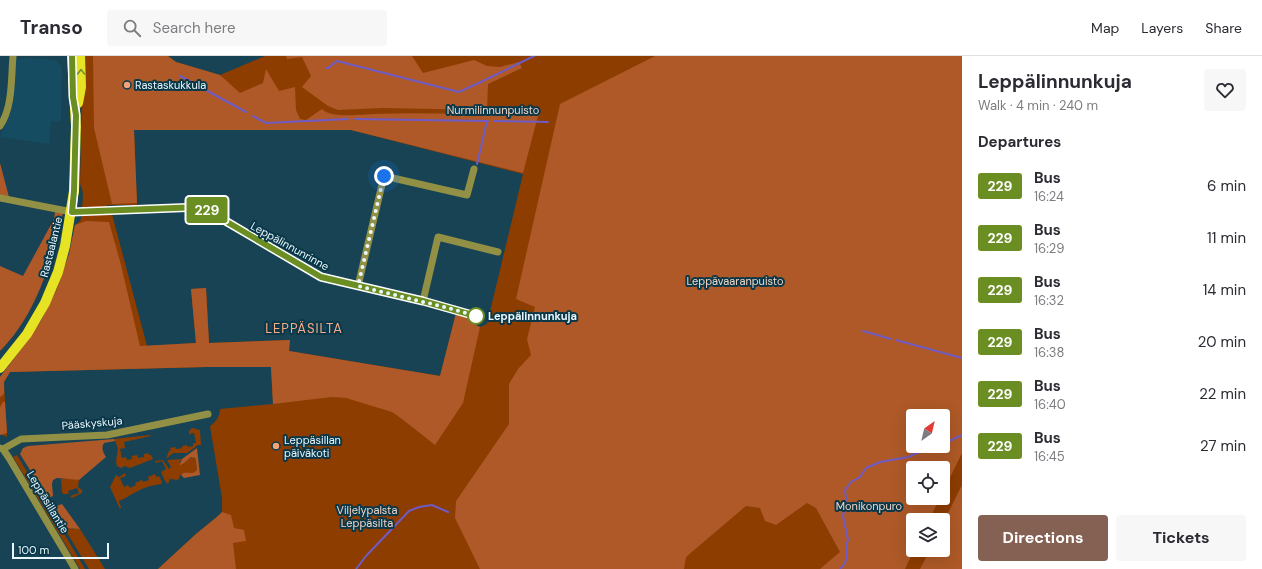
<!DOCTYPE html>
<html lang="en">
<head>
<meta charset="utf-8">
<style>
	body { margin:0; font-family:"DM Sans",sans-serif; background:#f7f7f7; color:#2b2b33; height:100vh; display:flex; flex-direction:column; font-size:15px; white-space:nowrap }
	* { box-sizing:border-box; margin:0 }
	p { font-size:13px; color:#7c7c81 }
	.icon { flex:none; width:22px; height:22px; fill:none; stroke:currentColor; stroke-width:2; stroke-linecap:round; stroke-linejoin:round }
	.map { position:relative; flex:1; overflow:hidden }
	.sheet { display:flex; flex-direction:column; background:#fff; width:300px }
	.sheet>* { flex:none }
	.badge { padding:0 8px; border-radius:3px; font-size:14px; line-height:26px }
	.needle { width:26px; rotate:34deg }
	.controls { position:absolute; left:906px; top:353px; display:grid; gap:8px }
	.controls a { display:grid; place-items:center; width:44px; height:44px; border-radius:4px; background:#fff; box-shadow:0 4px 16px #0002; font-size:20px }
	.scale { position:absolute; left:12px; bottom:10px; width:97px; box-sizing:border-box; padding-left:4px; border:2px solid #eaf7fe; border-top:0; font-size:11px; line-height:14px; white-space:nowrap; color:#eaf7fe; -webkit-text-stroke:3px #0a3849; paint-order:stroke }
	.you { position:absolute; width:20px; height:20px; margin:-10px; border:3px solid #fff; border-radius:50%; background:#1a73e8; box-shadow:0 0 0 6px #1a73e833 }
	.map>.badge { position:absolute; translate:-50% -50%; box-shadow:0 0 0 2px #fff }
	h2 { padding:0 16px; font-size:15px; line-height:36px }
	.round { display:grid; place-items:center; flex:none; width:42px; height:42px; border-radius:4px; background:#f7f7f7 }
	.head { display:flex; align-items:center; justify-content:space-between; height:68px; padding:0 16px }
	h1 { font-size:19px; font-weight:700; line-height:30px }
	.cta { display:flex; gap:8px; margin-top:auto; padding:8px 16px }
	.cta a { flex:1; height:46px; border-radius:4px; background:#846152; color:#fff; font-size:16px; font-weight:700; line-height:46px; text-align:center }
	.cta a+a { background:#f7f7f7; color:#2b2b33 }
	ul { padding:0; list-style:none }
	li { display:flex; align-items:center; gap:12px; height:52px; padding:0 16px }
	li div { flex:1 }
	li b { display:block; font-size:15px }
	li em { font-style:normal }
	li .badge { min-width:44px; font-weight:700; text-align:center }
	header { display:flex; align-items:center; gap:24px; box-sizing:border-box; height:56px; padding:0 20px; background:#fff; border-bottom:1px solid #e1e1e2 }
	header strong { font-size:19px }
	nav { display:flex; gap:22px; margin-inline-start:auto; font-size:14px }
	.search { width:280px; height:36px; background:#f7f7f7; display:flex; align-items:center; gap:10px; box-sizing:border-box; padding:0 14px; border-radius:4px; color:#7c7c81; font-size:15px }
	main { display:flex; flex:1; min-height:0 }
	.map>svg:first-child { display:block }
</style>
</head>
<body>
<header>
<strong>Transo</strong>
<div class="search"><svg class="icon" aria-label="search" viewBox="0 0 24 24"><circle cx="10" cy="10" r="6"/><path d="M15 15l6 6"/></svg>Search here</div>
<nav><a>Map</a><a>Layers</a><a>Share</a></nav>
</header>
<main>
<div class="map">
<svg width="962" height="513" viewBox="0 0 962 513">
	<rect width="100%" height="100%" fill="#174354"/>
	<polygon fill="#154c62" points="26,2 56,4 62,11 61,65 51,65 49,88 0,81 10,58 13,46 16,4"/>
	<g fill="#8d3d00" fill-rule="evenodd">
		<path d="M83 0H168L176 6 220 19 265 0H962V513H158L196 478 218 460 222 456V442L210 370C216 366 220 360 220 353L273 348 271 311H207L10 316 4 326 7 381 0 378V321L26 287 42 263 54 239 69 198 75 169 80 165 82 159 112 158 147 290 196 287 191 233 206 232 209 287 290 284 289 295 440 320 456 257 466 260 471 267 480 271 487 268 523 118 351 74H134L137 149H107V152H83L82 151C83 143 84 135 80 128ZM913 360H943V390H913ZM913 412H943V442H913ZM913 464H943V494H913Z"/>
		<polygon points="192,372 200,374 201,389 198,389 187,397 173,397 166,403 169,395 171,394 170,392 175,391 176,393 182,392 182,390 187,389 187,391 193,390 193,387 196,387 194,377 189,378 189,375"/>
		<path d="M150 379 151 380 124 386 125 392 120 393 122 402 126 401 127 404 132 403V400L137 399 138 402 144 401V398L148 397 149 399H151L153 403 130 412 125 410 121 412 117 410C114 399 122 397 114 383Z"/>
		<polygon points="17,399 37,433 39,439 55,468 62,474 85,513 80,513 13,401"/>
		<polygon points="193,400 196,405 197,414 194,417 181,418 178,424 170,423 168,428 165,425 161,416 166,413 162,405 156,407 155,405 163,404 169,413 171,411 167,404 181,403 179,410"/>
		<path d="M125 417 126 420 120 422 124 431 128 429 130 432 136 429 135 427 142 424 143 426 149 424 148 421 155 418 156 421 159 420 162 426 161 428C151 429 142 432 134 437 128 440 125 443 119 445V446L121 451 120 453 110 431 116 419 119 421Z"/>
		<polygon points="61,423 74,423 79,424 78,431 82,434 82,437 72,442 70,440 79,437 77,432 68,435 69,438 64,438 62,437"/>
		<polygon points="64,472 80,473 105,513 89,513"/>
	</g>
	<g fill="#ae5927" fill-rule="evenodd">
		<path d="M93 0H168L176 6 220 19 240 37 263 27 266 13 279 35 295 31 296 54 300 63 306 64 322 53C331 63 362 58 375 58 429 56 484 59 538 60L523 117 351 74H134L137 147 112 148 94 72Z"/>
		<polygon points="286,0 412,0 423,17 474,4 487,10 500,11 519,6 522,12 488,28 487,54 382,52 338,54 328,50 302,31 311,20 302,1 287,3"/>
		<path d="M655 0H962V397L943 436V412H913V442H940L929 464H913V494H914L905 513H820L840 496 816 452 807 447 776 469 765 465 760 452 746 450 686 501 684 513H480L455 462 456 445 509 368V328L518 313 531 299 527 283 535 251 516 243 560 48ZM913 360H943V390H913Z"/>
		<polygon points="0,107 9,141 0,139"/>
		<path d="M55 156 63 157C51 206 37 258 0 295V210L23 220 54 163Z"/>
		<polygon points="86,165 109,166 121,209 140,290 196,287 191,233 206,232 209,287 290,284 289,295 440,320 456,257 466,260 471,267 480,271 463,347 435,389 402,363 392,356 346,342 332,341 273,348 271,311 207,311 10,316 4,326 4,338 0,341 0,321 26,287 42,263 57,233 69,198 75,169"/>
		<polygon points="3,346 5,346 7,377 0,379 0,351"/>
		<path d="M114 383 115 385 104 387C101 392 103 396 106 401L79 424 57 422 53 424 52 428 53 440 45 443 40 430 20 398 23 392 28 390Z"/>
		<path d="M197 392 200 419 184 422 181 419 183 417C190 416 192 419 197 414L196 405 195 402 191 401 184 407 179 410 182 403Z"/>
		<polygon points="962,429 962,513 920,513 930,494 943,494 943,467"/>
		<polygon points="62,448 80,473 64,472 51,452"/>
		<polygon points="222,456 231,459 234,472 244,474 246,485 233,487 236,513 158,513 196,478 218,460"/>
	</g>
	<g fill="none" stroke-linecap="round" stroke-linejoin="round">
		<g stroke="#6f5bc5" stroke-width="2">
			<polyline points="326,12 328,12 337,5 459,36 485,24"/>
			<polyline points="180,20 193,27"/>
			<polyline points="487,23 534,0"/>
			<polyline points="202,32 246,56"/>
			<polyline points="253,60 266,67 348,63"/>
			<polyline points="355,63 488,65"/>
			<polyline points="494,65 548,66"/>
			<polyline points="477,108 487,65"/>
			<polyline points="863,275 891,283"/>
			<polyline points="896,284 962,302"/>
			<polyline points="943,388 962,379"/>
			<polyline points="356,513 366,500 409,455 419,451 432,449 448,456"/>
			<path d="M840 513C853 501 842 494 848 484L843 460 846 443 845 434 851 426 860 421 866 412 880 406 908 401 927 393 938 390"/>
		</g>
		<g stroke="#919045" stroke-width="7">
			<path d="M0 70C13 51 11 22 13 0"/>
			<polyline points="0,142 72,156 200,151 205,153 321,221 423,245 476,260"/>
			<polyline points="358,230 384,120 467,139 474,113"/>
			<polyline points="423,245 438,181 498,196"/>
			<polyline points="0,392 3,393 9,402 75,513"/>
			<polyline points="3,393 21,383 107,379 208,358"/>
		</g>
		<g stroke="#e6e224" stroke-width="10">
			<polyline points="78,47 81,31 80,0"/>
			<polyline points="0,312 27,278 45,247 58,216 65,190 74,135 76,70 72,0"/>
		</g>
	</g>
	<defs><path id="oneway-chevron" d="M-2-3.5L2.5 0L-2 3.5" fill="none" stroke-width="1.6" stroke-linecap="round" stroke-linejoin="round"/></defs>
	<use stroke="#788d36" href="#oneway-chevron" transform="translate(81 16) rotate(-90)"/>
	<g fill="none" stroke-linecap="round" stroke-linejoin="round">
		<g stroke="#fff" stroke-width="9">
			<polyline id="line" points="72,0 73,41 76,59 74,135 72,156 200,151 205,153 321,221 423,245 476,260"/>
		</g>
		<use href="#line" stroke="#6b8e23" stroke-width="6"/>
		<polyline stroke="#eaf7fe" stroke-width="4" stroke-dasharray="0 7.2" points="384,120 358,230 448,252 476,260"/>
	</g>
	<g fill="#f0a279" stroke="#0a3849" stroke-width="1.5">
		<circle cx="127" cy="29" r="4"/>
		<circle cx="276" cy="390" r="4"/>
	</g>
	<circle fill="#fff" stroke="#6b8e23" stroke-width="2" cx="476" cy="260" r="8"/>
	<g text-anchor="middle" stroke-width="4" stroke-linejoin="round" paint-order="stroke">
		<g font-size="11" fill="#eaf7fe" stroke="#0a3849" text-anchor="start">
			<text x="135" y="33">Rastaskukkula</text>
			<text x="284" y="388">Leppäsillan<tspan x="284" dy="13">päiväkoti</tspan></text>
		</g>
		<g font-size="11" fill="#f1d5c6" stroke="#0a3849">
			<text x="493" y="58">Nurmilinnunpuisto</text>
			<text x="735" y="229">Leppävaaranpuisto</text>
			<text x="869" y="454">Monikonpuro</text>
			<text x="367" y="458">Viljelypalsta<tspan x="367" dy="13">Leppäsilta</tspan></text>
		</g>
		<g font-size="11" fill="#eaf7fe" stroke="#0a3849">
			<text transform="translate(290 190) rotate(29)" y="4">Leppälinnunrinne</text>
			<text transform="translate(51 191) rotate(-76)" y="4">Rastaalantie</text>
			<text transform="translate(92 367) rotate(-5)" y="4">Pääskyskuja</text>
			<text transform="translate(48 446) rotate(59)" y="4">Leppäsillantie</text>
		</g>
		<g font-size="11" font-weight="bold" fill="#eaf7fe" stroke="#0a3849" text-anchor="start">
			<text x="488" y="264">Leppälinnunkuja</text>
		</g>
		<g font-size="13" letter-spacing="1" fill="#f5ac86" stroke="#0a3849">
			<text x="304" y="277">LEPPÄSILTA</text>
		</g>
	</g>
</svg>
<div class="controls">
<a><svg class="needle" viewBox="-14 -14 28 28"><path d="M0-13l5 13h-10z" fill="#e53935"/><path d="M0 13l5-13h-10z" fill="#7c7c81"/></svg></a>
<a><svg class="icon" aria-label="locate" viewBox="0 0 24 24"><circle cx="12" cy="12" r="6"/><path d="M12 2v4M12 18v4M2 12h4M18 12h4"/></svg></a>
<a><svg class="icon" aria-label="layers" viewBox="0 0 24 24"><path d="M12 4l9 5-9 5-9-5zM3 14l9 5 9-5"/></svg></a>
</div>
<div class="scale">100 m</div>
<div class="you" style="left:384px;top:120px"></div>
<b class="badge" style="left:207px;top:154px;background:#6b8e23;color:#fff">229</b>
</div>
<section class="sheet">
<div class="head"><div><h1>Leppälinnunkuja</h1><p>Walk · 4 min · 240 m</p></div><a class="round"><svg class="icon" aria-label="heart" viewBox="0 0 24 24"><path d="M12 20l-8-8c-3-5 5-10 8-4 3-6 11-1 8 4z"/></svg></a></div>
<h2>Departures</h2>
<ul>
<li><span class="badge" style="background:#6b8e23;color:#fff">229</span><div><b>Bus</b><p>16:24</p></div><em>6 min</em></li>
<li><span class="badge" style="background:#6b8e23;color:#fff">229</span><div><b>Bus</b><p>16:29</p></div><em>11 min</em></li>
<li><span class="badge" style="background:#6b8e23;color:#fff">229</span><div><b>Bus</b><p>16:32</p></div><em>14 min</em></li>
<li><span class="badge" style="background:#6b8e23;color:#fff">229</span><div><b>Bus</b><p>16:38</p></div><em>20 min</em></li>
<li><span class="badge" style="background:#6b8e23;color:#fff">229</span><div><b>Bus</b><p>16:40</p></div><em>22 min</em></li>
<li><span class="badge" style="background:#6b8e23;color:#fff">229</span><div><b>Bus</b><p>16:45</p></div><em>27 min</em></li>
</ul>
<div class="cta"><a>Directions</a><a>Tickets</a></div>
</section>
</main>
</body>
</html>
